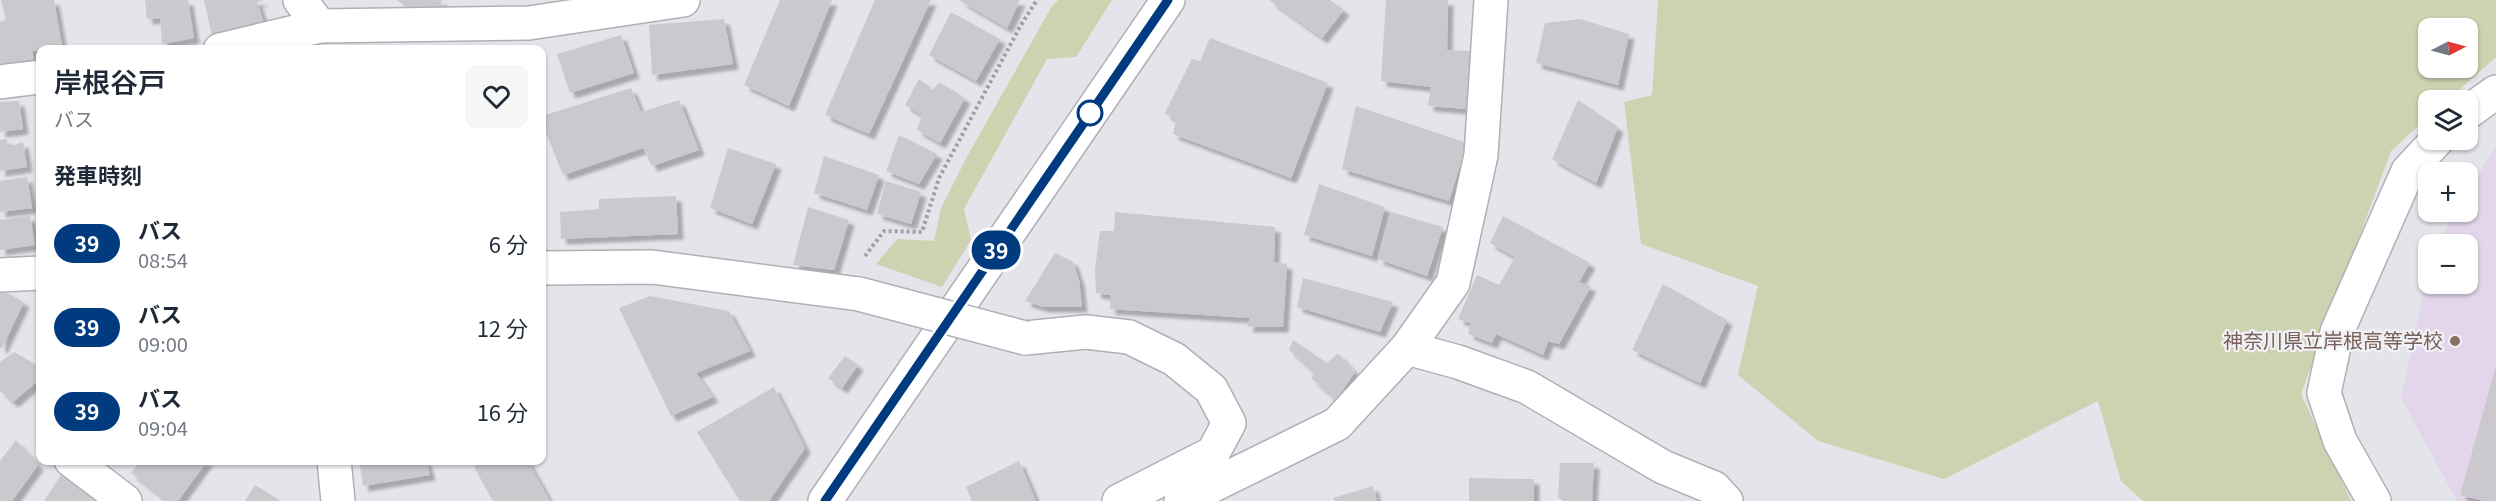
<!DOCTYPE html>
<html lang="ja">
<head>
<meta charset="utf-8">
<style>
	body { margin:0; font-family:Georgia,"Noto Sans JP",serif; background:#f6f6f7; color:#1f2937; height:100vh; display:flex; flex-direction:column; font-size:22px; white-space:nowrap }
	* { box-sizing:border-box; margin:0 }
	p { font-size:20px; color:#747a83 }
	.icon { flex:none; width:33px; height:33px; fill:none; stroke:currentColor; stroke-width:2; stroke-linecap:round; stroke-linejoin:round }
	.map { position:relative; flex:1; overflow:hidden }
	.sheet { position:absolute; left:36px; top:45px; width:510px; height:420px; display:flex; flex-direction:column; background:#fff; border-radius:12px; box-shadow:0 2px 4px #0004 }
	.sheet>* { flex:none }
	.badge { padding:0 12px; border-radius:20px; font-size:21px; line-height:39px }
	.needle { width:39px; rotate:84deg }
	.tools { position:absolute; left:2418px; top:18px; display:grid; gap:12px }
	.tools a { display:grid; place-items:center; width:60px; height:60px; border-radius:12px; background:#fff; box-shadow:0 2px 4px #0004; font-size:30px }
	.map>.badge { position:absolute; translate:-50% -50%; box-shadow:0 0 0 3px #fff }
	h2 { padding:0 18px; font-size:22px; line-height:54px }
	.round { display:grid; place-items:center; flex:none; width:63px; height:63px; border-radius:12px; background:#f6f6f7 }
	.summary { display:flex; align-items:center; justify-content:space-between; height:102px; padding:0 18px }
	h1 { font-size:28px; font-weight:600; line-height:45px }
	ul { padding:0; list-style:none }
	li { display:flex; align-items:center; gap:18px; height:84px; padding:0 18px }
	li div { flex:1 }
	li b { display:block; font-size:22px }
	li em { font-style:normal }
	li .badge { min-width:66px; font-weight:700; text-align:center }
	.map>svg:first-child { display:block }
</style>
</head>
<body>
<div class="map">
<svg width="2496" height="501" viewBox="0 0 2496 501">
	<defs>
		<filter id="shadow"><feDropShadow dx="5.5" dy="5.5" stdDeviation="1.5" flood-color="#0004"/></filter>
	</defs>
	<rect width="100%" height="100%" fill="#e4e5eb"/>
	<polygon fill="#e3d6ea" points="2496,145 2496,501 2457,501 2401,398 2428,271 2428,284 2468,284 2468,244 2436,244 2456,212 2468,212 2468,192"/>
	<g fill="#cdd3b1" fill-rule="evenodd">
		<polygon points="1058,0 1112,0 1076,57 1047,59 964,209 971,240 942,287 876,264 897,239 934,241 941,208 969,153 1052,6"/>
		<path d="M1658 0H2496V57L2448 100H2428V117L2391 151 2301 394 2351 501H2143L2121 481 2098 401 1944 479 1818 441 1738 375 1758 286 1641 244 1624 102 1652 95ZM2428 28H2468V68H2428Z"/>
	</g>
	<g fill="#cbc9ce" filter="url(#shadow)">
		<polygon points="1,0 54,0 62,46 32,51 34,59 0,64 0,22 6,20"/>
		<polygon points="145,0 188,0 194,38 162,44 160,18 147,19"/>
		<polygon points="204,0 264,0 257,2 265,26 212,36"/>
		<polygon points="397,0 442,0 437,15 405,6"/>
		<polygon points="780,0 832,0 789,106 744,85"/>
		<polygon points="875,0 931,0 869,134 825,115"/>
		<polygon points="959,0 1020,0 1007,28"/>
		<polygon points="1269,0 1330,0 1344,10 1322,38"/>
		<polygon points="1386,0 1448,0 1447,50 1471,51 1467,109 1428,106 1431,87 1381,81"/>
		<polygon points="951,12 1000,39 976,81 929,55"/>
		<polygon points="724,19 733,64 652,75 649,25"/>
		<polygon points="1580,19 1629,34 1618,85 1536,63 1545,23"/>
		<polygon points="621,35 634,73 570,93 557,54"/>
		<polygon points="1210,38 1328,83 1291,178 1173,134 1176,120 1165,113 1192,59 1200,61"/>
		<polygon points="919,79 933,90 939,82 965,98 940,143 917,130 922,115 905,105"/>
		<polygon points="631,88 641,112 679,100 699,150 652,166 643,148 563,175 542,123 542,116"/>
		<polygon points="1578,100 1618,127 1596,183 1552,159"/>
		<polygon points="19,101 23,129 0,132 0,102"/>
		<polygon points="1356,106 1467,143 1449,201 1342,169"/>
		<polygon points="899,135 937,154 919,184 886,171"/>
		<polygon points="7,139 8,147 23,142 27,167 0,171 0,140"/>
		<polygon points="728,148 776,164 752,224 710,208"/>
		<polygon points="40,154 40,185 39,185 36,155"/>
		<polygon points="824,156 879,175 867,210 814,193"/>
		<polygon points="27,177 32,208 0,212 0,181"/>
		<polygon points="886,181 921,192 911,224 877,214"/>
		<polygon points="1319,184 1385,207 1372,256 1304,235"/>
		<polygon points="676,196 678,234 561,239 560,212 599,209 599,199"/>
		<polygon points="808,207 849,220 834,270 793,265"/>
		<polygon points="1115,212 1275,227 1274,262 1287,264 1283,327 1247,327 1250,318 1110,309 1110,295 1096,293 1095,270 1100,231 1114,231"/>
		<polygon points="1391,212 1443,227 1427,276 1378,259"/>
		<polygon points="30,216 35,245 0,250 0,220"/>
		<polygon points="1503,216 1590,263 1579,282 1591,286 1559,344 1548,341 1543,355 1496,334 1492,343 1468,334 1471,323 1458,319 1477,275 1499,285 1515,257 1490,243"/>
		<polygon points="1055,253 1073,262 1079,280 1082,307 1043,307 1025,301"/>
		<polygon points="1303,278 1393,302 1380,332 1297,307"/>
		<polygon points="1663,284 1727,320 1700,383 1632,350"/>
		<polygon points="0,289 24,302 2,348 0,348"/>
		<polygon points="650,296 729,311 750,351 696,373 713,397 671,416 619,308"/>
		<polygon points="1293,340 1327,363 1338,353 1355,372 1336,400 1311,378 1315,373 1289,350"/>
		<polygon points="14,352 40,367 40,379 13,402 0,391 0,362"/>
		<polygon points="845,356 858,365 842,388 828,378"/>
		<polygon points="2496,366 2496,501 2484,501 2460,495"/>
		<polygon points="774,387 805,448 769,501 740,501 697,432"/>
		<polygon points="16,440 38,465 12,501 0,501 0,461"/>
		<polygon points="141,460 208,460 178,501 167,501 131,473"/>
		<polygon points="359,460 426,460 430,475 363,486"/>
		<polygon points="486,460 527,460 550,501 493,501 474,467"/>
		<polygon points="1019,461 1036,501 972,501 966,487"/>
		<polygon points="1560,463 1594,463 1592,501 1566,501 1558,498"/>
		<polygon points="63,472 101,501 44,501"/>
		<polygon points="1469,478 1534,479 1534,501 1469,501"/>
		<polygon points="255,485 281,501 245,501"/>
		<polygon points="1373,486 1377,501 1335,501 1333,498"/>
	</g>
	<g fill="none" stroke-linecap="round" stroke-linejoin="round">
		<g stroke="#afb0b6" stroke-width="36">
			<g id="street">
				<polyline points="300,0 320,26"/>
				<polyline points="220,50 320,26 529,23 683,0"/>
				<polyline points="0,82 40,77"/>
				<polyline points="2468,112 2496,92"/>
				<polyline points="542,268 652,267 859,294"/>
				<polyline points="0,275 40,273"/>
				<polyline points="1025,338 1086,332 1129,337 1174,359 1211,389 1229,423 1213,453 1119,501"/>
				<polyline points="1407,348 1458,362 1527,387 1663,467 1714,488 1726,501"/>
				<polyline points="71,460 125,501"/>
				<polyline points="334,460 338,501"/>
				<polyline points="1181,501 1337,424 1407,348 1453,283 1481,155 1491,0"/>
				<polyline points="2374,501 2340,441 2324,393 2337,332 2408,171 2437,140"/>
			</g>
		</g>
		<g stroke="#afb0b6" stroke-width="36">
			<polyline id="primary" points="825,501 1168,0"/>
		</g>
		<polyline stroke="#9fa0a5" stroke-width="4" stroke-dasharray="3 3" stroke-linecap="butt" points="865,256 884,231 922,232 939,178 1021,25 1037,0"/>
		<use href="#street" stroke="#fff" stroke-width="33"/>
		<use href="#primary" stroke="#fff" stroke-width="33"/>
		<g stroke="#afb0b6" stroke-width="36" stroke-linecap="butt">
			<polyline id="street-bridge" points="859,294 1025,338"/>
		</g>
		<use href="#street-bridge" stroke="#fff" stroke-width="33"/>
	</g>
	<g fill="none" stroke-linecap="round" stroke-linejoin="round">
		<g stroke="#fff" stroke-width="14">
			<polyline id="line" points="825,501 1168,0"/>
		</g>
		<use href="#line" stroke="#003b80" stroke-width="9"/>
	</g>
	<circle fill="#fff" stroke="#003b80" stroke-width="3" cx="1090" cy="113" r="12"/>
	<circle fill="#8d6e63" stroke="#f1f2f8" stroke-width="2" cx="2455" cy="341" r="6"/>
	<g text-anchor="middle" stroke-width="4.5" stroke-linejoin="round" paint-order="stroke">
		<g font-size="20" fill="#785e54" stroke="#f1f2f8" text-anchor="end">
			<text x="2443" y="348">神奈川県立岸根高等学校</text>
		</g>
	</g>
</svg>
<div class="tools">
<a><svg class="needle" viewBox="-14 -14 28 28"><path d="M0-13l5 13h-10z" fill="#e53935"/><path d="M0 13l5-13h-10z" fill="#747a83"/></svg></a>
<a><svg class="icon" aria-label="layers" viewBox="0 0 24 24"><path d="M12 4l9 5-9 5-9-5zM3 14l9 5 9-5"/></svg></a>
<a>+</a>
<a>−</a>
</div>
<b class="badge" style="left:996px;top:250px;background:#003b80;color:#fff">39</b>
<section class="sheet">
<div class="summary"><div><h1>岸根谷戸</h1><p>バス</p></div><a class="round"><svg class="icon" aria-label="heart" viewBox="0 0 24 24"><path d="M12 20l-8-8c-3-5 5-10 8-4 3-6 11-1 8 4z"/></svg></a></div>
<h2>発車時刻</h2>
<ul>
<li><span class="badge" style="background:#003b80;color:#fff">39</span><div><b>バス</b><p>08:54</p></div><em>6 分</em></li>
<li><span class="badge" style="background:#003b80;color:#fff">39</span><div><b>バス</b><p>09:00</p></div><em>12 分</em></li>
<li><span class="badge" style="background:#003b80;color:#fff">39</span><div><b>バス</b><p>09:04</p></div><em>16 分</em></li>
</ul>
</section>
</div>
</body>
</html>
